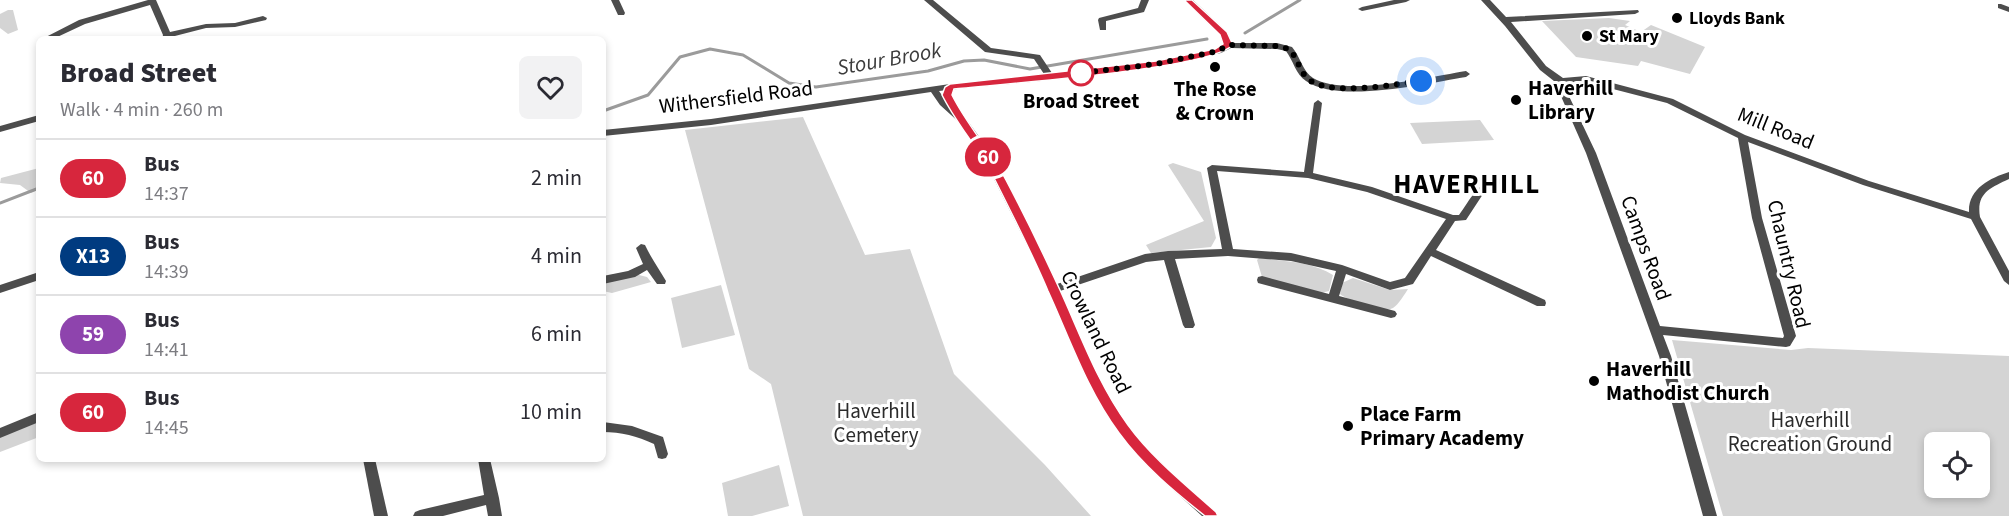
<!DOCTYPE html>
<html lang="en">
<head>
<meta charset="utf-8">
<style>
	body { margin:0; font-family:"Source Sans 3",sans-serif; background:#f2f2f3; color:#2b2b33; height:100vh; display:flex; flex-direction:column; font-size:22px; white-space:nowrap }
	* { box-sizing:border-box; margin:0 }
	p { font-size:20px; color:#7c7c81 }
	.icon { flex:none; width:33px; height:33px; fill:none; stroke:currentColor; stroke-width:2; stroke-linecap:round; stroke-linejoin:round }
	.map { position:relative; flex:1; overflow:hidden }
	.drawer { position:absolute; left:36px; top:36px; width:570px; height:426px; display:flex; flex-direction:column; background:#fff; border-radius:9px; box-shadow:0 3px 9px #0003 }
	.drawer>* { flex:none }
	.badge { padding:0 12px; border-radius:20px; font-size:21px; line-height:39px }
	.fabs { position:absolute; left:1924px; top:432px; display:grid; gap:12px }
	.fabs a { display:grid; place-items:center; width:66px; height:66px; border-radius:9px; background:#fff; box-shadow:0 3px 9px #0003; font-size:30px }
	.you { position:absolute; width:30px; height:30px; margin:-15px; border:4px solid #fff; border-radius:50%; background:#1a73e8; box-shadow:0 0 0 9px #1a73e833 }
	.map>.badge { position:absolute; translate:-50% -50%; box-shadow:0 0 0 3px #fff }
	.round { display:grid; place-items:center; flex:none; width:63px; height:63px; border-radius:9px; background:#f2f2f3 }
	.overview { display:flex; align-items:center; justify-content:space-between; height:102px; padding:0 24px }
	h1 { font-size:28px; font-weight:800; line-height:45px }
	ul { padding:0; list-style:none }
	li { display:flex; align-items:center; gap:18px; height:78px; padding:0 24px; border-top:2px solid #e1e1e2 }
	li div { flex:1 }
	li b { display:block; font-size:22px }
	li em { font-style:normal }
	li .badge { min-width:66px; font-weight:700; text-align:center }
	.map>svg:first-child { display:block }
</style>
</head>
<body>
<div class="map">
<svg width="2009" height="516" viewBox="0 0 2009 516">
	<rect width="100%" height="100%" fill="#fff"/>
	<g fill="#d4d4d4" fill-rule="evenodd">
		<polygon points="8,10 13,10 18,30 8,34 0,28 0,14"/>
		<polygon points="1609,18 1630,21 1625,25 1641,32 1651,25 1705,47 1690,74 1641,61 1638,66 1576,57 1542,21"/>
		<polygon points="803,117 865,255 910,249 954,374 1045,465 1091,516 803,516 771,384 749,369 685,130"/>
		<polygon points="1480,120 1494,140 1422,144 1410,123"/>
		<polygon points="1173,163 1201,172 1216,238 1211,247 1151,253 1146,245 1204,221 1168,165"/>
		<polygon points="39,168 39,189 31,193 20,185 0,183 1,178"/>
		<path d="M1259 258C1284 261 1313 262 1333 275L1329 291 1321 293 1262 277 1257 260Z"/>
		<polygon points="635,274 647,277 651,282 612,293 603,291 603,282"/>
		<path d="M1353 278 1390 290 1408 289C1404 295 1399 304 1393 308 1384 313 1348 301 1340 294L1342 283Z"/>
		<polygon points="721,285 735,335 682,348 671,298"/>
		<path d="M1672 340 1791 350 1808 348 2009 356V516H1723ZM1935 442H1980V488H1935Z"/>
		<polygon points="39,420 39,437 0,452 0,435"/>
		<polygon points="779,465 789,506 752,516 728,516 722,483"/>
	</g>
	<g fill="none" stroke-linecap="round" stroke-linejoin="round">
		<g stroke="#9b9b9b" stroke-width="3">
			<polyline points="1245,33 1300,0"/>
			<polyline points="603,111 648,95 680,57 710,49 743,55 789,83 816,87 928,71 964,61 984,60 1030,69 1207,39"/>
			<polyline points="0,203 39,188"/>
		</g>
		<g fill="#4d4d4d" fill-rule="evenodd">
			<polygon points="148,0 156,0 170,32 206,24 235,23 263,16 267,18 266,20 235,27 206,28 171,37 170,39 162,39 163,35 150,5 85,24 53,39 42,39 79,20"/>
			<polygon points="611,0 619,0 625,13 624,15 618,15"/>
			<path d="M924 0H933L991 48 1040 55 1052 73 1156 61 1215 49 1224 44 1220 35 1184 0H1193L1227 32 1232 43H1277L1292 47C1300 56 1303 72 1313 78 1344 97 1430 77 1466 71L1470 74 1466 77C1428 83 1339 104 1306 81 1296 75 1293 60 1286 51L1277 49 1231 48 1221 53 1156 67 939 91 946 101 967 120 991 153 1057 284 1145 254 1168 251 1222 249 1207 168 1212 165 1304 172 1314 103 1318 100 1322 103 1313 173 1372 187 1453 215H1459C1470 200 1481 176 1502 179L1504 181 1502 183 1485 191 1466 220 1455 221 1436 250 1545 300 1546 303 1545 306H1537L1431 256 1413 284 1390 290 1346 274 1339 296 1395 311 1397 314 1395 317 1391 318 1258 283 1257 280 1258 277 1262 276 1329 294 1336 271 1291 261 1228 256 1175 259 1195 325 1193 328H1185L1183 325 1164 260 1146 262 1060 291C1079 335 1099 390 1129 428 1155 459 1185 485 1216 512L1218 516H1202L1161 479 1120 433 1088 381 1049 289 981 153 961 124 940 105 931 92 711 125 603 136V130L711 119 950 84 1044 74 1034 59 985 52ZM1217 171 1308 178 1367 192 1446 219 1405 278 1390 282 1342 265 1291 253 1233 249Z"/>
			<polygon points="1141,0 1149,0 1144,12 1106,21 1106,30 1100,30 1098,20 1099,18 1138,8"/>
			<polygon points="1394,0 1410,0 1406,2 1362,11 1358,9 1362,7"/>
			<path d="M1481 0H1490L1506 17 1638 10 1639 12 1635 14 1511 22 1546 66 1563 78 1586 76 1673 99 1745 135 1869 181 1969 212C1968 189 1990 178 2009 172V179C1990 188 1976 193 1980 217L2009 271V285L2004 281 1971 219 1863 185 1748 142 1762 218 1796 336 1790 346 1786 347 1663 335 1671 356 1717 516H1703L1659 356 1586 153 1560 94 1559 85 1540 70 1505 26ZM1586 82 1667 103 1738 138 1752 218 1784 336 1783 338 1660 326 1596 153 1568 94 1567 83Z"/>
			<polygon points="1998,4 2001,4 2009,7 2009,12 1998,8"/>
			<polygon points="39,115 39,121 0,132 0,126"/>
			<path d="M641 244 645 245C651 258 659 269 666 281L665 284H657L647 270 635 277 603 284V276L628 271 643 264 636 248Z"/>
			<polygon points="39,272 39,280 0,293 0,285"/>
			<polygon points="39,412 39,422 0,438 0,428"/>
			<path d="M603 422 632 426 663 437 668 454 666 458 662 459 658 458 654 444C637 436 621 432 603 432Z"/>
			<polygon points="363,459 375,459 388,516 374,516"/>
			<polygon points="478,459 490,459 499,498 502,516 488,516 486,505 443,516 413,516 415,512 420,510 484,495"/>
		</g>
	</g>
	<path fill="#d7263d" stroke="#fff" stroke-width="1.5" d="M1184 0H1192L1227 32 1233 45C1207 70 1001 84 954 89L952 95C967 125 990 150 1006 180 1025 216 1043 253 1060 290 1081 336 1098 384 1128 425 1152 458 1186 485 1216 512L1218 516H1205C1176 493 1143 466 1119 433 1087 390 1070 339 1048 291 1032 253 1013 216 995 180 980 150 957 125 942 95L945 87 950 84 1156 61 1215 49 1223 44 1220 35Z"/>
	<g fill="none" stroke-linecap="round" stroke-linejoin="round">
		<path stroke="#000" stroke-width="6" stroke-dasharray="0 10.8" d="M1081 73 1072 74 1156 64 1218 51 1228 45 1277 46 1289 49C1297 57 1299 69 1306 77 1325 98 1396 84 1421 81"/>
	</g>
	<g fill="#000" stroke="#fff" stroke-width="2">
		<circle cx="1677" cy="18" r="6"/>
		<circle cx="1587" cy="36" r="6"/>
		<circle cx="1215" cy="67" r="6"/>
		<circle cx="1516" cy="100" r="6"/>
		<circle cx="1594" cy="381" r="6"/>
		<circle cx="1348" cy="426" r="6"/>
	</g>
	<circle fill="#fff" stroke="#d7263d" stroke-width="3" cx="1081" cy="73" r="12"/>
	<g text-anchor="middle" stroke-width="6" stroke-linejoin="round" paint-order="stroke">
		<g font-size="18" font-weight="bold" fill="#000" stroke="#fff" text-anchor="start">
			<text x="1689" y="24">Lloyds Bank</text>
			<text x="1599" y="42">St Mary</text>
		</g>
		<g font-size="21" font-weight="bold" fill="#000" stroke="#fff" text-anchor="start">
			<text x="1528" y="95">Haverhill<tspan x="1528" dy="24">Library</tspan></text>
			<text x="1215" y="96" text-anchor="middle">The Rose<tspan x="1215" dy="24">&amp; Crown</tspan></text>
			<text x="1606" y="376">Haverhill<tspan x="1606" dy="24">Mathodist Church</tspan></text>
			<text x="1360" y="421">Place Farm<tspan x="1360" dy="24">Primary Academy</tspan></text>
		</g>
		<g font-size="21" fill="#000" stroke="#fff">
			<text transform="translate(736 97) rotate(-7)" y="7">Withersfield Road</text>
			<text transform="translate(1776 128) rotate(22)" y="7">Mill Road</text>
			<text transform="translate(1646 248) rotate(70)" y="7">Camps Road</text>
			<text transform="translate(1789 264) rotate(77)" y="7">Chauntry Road</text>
			<text transform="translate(1096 332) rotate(64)" y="7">Crowland Road</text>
		</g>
		<g font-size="21" font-weight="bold" fill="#000" stroke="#fff">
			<text x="1081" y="108">Broad Street</text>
		</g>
		<g font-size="21" fill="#2b2b2b" stroke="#fff">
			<text x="876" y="418">Haverhill<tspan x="876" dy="24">Cemetery</tspan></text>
			<text x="1810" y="427">Haverhill<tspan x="1810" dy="24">Recreation Ground</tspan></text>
		</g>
		<g font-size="22" font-style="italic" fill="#3c3c3c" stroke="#fff">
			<text transform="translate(889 58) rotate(-10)" y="8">Stour Brook</text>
		</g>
		<g font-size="27" font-weight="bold" letter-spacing="1.5" fill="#000" stroke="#fff">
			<text x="1467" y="193">HAVERHILL</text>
		</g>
	</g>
</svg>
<div class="fabs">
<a><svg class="icon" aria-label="locate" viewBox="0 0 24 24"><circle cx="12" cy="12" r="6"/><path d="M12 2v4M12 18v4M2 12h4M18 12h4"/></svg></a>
</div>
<div class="you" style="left:1421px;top:81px"></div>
<b class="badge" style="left:988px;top:157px;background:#d7263d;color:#fff">60</b>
<section class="drawer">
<div class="overview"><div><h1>Broad Street</h1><p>Walk · 4 min · 260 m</p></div><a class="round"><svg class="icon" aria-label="heart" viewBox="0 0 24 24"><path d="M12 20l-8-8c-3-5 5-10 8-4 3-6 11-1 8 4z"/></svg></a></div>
<ul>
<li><span class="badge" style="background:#d7263d;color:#fff">60</span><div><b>Bus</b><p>14:37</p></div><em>2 min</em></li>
<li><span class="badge" style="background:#003b80;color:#fff">X13</span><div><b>Bus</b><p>14:39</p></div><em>4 min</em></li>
<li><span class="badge" style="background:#8e44ad;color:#fff">59</span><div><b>Bus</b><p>14:41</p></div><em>6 min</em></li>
<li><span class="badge" style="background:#d7263d;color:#fff">60</span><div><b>Bus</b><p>14:45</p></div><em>10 min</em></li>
</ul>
</section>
</div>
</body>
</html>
